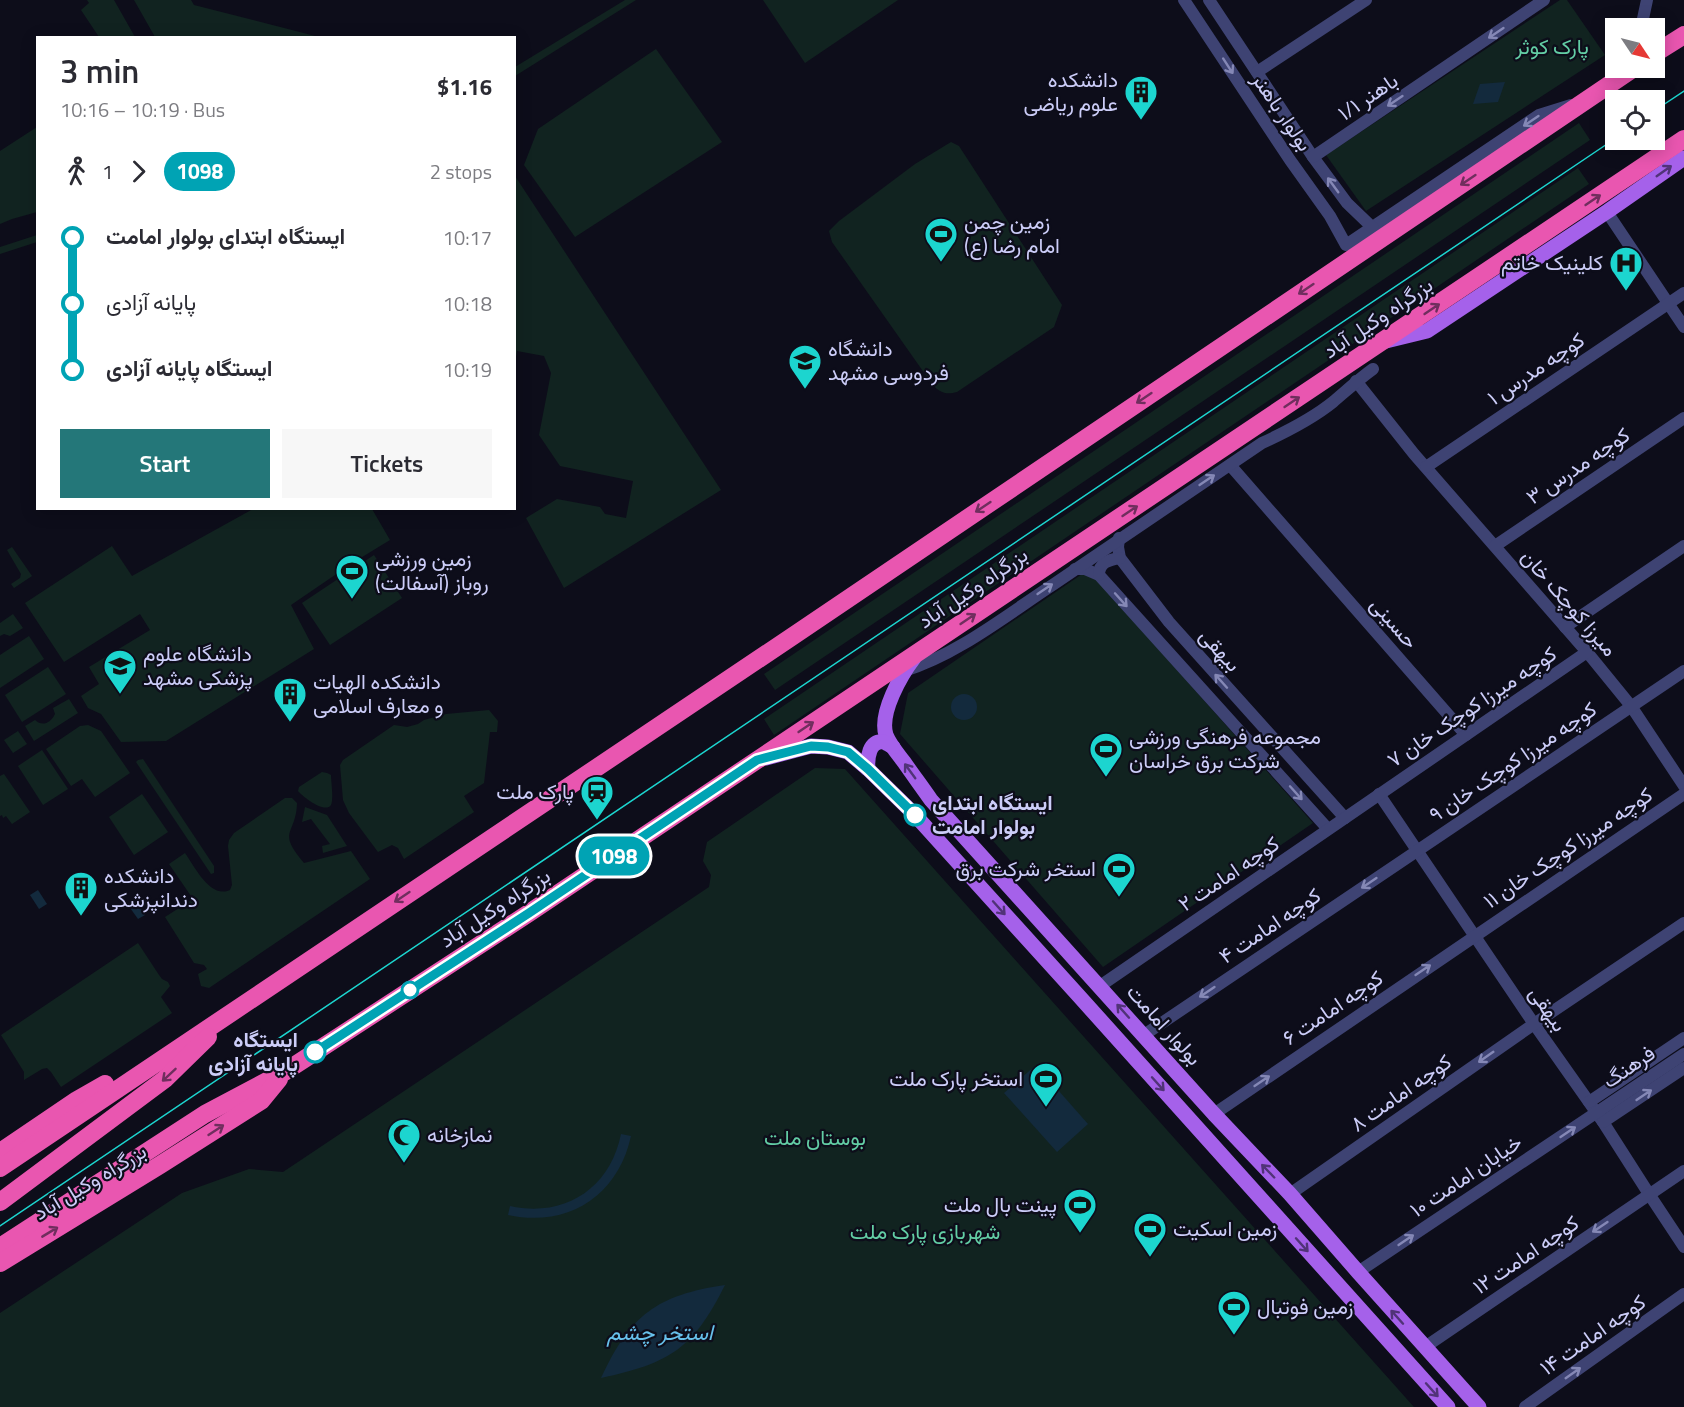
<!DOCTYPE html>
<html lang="en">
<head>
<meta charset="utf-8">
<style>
	body { margin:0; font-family:"Titillium Web",Vazirmatn,sans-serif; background:#f7f7f7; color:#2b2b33; height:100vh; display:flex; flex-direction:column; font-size:22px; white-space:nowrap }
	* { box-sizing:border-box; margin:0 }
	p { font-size:20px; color:#7c7c81 }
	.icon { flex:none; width:33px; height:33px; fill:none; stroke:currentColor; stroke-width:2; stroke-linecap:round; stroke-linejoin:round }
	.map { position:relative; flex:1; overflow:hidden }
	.drawer { position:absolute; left:36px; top:36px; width:480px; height:474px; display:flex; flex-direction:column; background:#fff; border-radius:0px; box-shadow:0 3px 15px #0003 }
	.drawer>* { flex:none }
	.badge { padding:0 12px; border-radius:20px; font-size:21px; line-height:39px }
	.needle { width:39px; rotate:125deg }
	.buttons { position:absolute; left:1605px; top:18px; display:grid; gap:12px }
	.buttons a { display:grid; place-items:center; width:60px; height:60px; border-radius:0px; background:#fff; box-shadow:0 3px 15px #0003; font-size:30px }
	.map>.badge { position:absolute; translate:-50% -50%; box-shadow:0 0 0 3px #fff }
	.legs { display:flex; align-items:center; gap:9px; height:66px; padding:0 24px; font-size:20px }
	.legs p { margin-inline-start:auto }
	.summary { display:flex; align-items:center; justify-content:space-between; height:102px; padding:0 24px }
	h1 { font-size:33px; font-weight:600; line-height:45px }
	.primary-button { display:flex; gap:12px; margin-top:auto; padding:12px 24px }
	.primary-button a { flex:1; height:69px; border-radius:0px; background:#247779; color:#fff; font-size:24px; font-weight:600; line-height:69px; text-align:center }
	.primary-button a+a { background:#f7f7f7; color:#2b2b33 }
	ul { padding:0 24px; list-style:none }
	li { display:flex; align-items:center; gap:21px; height:66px; font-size:22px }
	li i { display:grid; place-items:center; width:9px; height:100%; margin:0 8px; background:currentColor }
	li i::after { content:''; width:15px; height:15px; margin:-8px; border:4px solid; border-radius:50%; background:#fff }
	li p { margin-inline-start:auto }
	li:first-child i { background:linear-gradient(#0000 50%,currentColor 0) }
	li:last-child i { background:linear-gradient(currentColor 50%,#0000 0) }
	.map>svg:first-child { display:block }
</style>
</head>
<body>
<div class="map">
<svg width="1684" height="1407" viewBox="0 0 1684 1407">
	<rect width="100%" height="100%" fill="#0d0d1a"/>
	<g fill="#112320">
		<polygon points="87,0 114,0 135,37 99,37 81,10 89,3"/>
		<polygon points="134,0 191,0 194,5 319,37 155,37"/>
		<polygon points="625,0 636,0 515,76 515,67"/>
		<polygon points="763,0 898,0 805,63"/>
		<polygon points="1560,0 1567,0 1605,55 1366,211 1326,155"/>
		<polygon points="656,49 722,142 575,237 524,165 538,129"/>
		<polygon points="1579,123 1590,140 775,690 764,674"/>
		<polygon points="37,127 37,212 12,219 0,224 0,151"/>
		<path d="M951 142 959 146 1062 305 1054 327 957 392C946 395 940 393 932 384L832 242 829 231 839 221 915 164Z"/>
		<polygon points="1578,168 1589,184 774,735 764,719"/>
		<polygon points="515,176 721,490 564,588 526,518 557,499 600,507 605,514 626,518 633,481 560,466 539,435 551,373 544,356 517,351 515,363"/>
		<polygon points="37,235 37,242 0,254 0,247"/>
		<polygon points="253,509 372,509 390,540 354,562 291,605 314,649 166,741 121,742 101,714 88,708 81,696 99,684 89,667 150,630 140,614 64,662 25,603 112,546 132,576"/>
		<polygon points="12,547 32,576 14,588 11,584 20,578 21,574 7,550"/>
		<polygon points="374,555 402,598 330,645 302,603"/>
		<polygon points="1088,570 1313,823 1103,967 900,734 908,693"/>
		<polygon points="13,614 23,628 10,636 4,634 0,636 0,623"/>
		<polygon points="29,636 44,659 0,688 0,655"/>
		<polygon points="48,667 66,694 22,722 5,695"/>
		<path d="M69 699 78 713 34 741 25 726 35 720C42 727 51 723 55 714L53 708Z"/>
		<polygon points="489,710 498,721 497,732 490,732 484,783 464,796 474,812 404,859 398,848 392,845 378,852 349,813 343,800 340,765 343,760 394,725 407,727 418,724 424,720 446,714"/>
		<polygon points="88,725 101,731 130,773 95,797 82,779 71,786 46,749 80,726"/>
		<polygon points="18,731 27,744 13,753 4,740"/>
		<polygon points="42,750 68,789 43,805 18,766"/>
		<polygon points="143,759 214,866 214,873 211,874 136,762 138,760"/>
		<polygon points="815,768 845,769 1414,1407 0,1407 0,1313 182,1193 249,1169 283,1172 709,887 711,875 703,861 707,842"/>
		<path d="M322 772 327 773 331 775C331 781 334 800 331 805 325 814 303 797 298 791L299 787Z"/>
		<polygon points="4,774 30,812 12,824 6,816 3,818 2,815 0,816 0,776"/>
		<polygon points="142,794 168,832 134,855 109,817"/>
		<path d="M285 798H292L297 803C296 836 276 830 304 863L351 851 370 879 209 988 201 986 198 974 207 969 204 965 194 963 165 917 193 899 169 864 185 853C195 867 210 899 230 890L232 885 228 846 229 840 234 833Z"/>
		<polygon points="305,807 327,815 347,846 323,853 322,846 330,844 311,819 302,822"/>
		<polygon points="138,943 159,975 162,979 168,982 170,986 161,997 172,1013 61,1087 51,1072 47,1068 42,1069 24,1080 24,1072 1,1035"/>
	</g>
	<g fill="#132a3d">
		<polygon points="1505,82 1498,102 1473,104 1480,84"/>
		<circle cx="964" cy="707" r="13"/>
		<polygon points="38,890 47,904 39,909 30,895"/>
		<polygon points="135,900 145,915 138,919 128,905"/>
		<polygon points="1036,1065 1088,1124 1057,1152 1004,1093"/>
		<path d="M621 1134 631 1136C618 1196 568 1228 508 1215L510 1206C564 1218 610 1189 621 1134Z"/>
		<path d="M725 1285C693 1349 670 1363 601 1378 630 1315 657 1295 725 1285Z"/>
	</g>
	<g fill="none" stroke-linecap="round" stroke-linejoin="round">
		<g stroke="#3e4373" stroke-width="12">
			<polyline points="1184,0 1290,160 1330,216 1346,245 1539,115 1571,105"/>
			<polyline points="1209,0 1313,157 1347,203 1373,228"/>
			<polyline points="1641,28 1647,0"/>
			<polyline points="1257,72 1366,0"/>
			<polyline points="1313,157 1544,0"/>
			<polyline points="1608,211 1611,218 1684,327"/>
			<polyline points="1356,381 1414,454 1587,652 1631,706 1684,786"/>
			<polyline points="1230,465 1466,735"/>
			<polyline points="1426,467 1684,293"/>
			<polyline points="1119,538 1118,547 1120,558 1169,622 1345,818"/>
			<polyline points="1495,546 1684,418"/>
			<polyline points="1075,569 1085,569 1099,575 1328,829"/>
			<path d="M1099 575C1099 562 1109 560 1120 558"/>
			<polyline points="1565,627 1684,546"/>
			<path d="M904 671C957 655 1008 614 1054 584 1123 537 1192 490 1262 443 1286 432 1312 419 1333 402 1346 391 1359 379 1373 369"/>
			<polyline points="1379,794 1534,1024 1603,1122 1649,1194 1684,1247"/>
			<polyline points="1100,986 1587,652"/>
			<polyline points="1144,1035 1684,671"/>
			<polyline points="1589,1102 1684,1038"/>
			<polyline points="1214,1114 1684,794"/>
			<polyline points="1603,1122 1684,1068"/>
			<polyline points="1290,1194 1534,1024 1684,923"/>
			<polyline points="1358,1272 1684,1054"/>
			<polyline points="1425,1347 1684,1171"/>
			<polyline points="1525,1407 1684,1294"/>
		</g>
		<g stroke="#a561ea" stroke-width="15">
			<polyline points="1386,341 1427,331 1608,211 1684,158"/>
			<path d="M914 658C901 675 879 713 886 735 890 745 898 754 904 762 913 775 922 787 931 800L1214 1114 1290 1194 1358 1272 1479 1407"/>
			<polyline points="766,758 811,746 828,747 848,752 868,769 915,815 1078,995 1448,1407"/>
			<path d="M868 769C867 759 869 739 884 742 885 742 893 747 893 747"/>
		</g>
		<g stroke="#e956b0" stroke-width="18">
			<polyline points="1654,54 1684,35"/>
			<polyline points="0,1152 77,1100 105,1084"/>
			<polyline points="0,1168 793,636 1634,68"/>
			<polyline points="0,1202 165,1079 208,1037"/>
			<polyline points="0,1247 205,1114 286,1071 529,913 1684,139"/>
			<polyline points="0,1263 160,1165 261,1101 279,1079"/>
		</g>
		<g stroke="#1cd5cf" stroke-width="1.5">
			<polyline points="1654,111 1684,91"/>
			<polyline points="0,1226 1616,138"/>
		</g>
	</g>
	<defs><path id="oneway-shaft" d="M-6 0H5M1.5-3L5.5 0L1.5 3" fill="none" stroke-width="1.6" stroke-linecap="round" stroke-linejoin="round" transform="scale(1.5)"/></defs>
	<g stroke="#8588b6">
		<use href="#oneway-shaft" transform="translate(1496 33) rotate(146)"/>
		<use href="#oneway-shaft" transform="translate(1228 66) rotate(57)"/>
		<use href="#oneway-shaft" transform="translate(1395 101) rotate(146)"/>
		<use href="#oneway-shaft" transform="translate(1531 121) rotate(146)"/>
		<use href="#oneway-shaft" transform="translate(1333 185) rotate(-126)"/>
		<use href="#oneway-shaft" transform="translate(1207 480) rotate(-34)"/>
		<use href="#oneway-shaft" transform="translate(1045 589) rotate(-34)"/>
		<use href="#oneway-shaft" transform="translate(1121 600) rotate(48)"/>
		<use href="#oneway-shaft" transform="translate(1221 681) rotate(-132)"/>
		<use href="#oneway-shaft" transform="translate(1296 793) rotate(48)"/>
		<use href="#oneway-shaft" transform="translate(1369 883) rotate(146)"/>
		<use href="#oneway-shaft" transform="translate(1423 970) rotate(-34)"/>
		<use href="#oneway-shaft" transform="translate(1207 992) rotate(146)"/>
		<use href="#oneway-shaft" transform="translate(1486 1057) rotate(145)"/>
		<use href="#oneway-shaft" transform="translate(1262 1081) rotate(-34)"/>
		<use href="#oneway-shaft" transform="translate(1644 1095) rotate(-34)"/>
		<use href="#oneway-shaft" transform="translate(1568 1132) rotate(-34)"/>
		<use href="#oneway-shaft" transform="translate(1600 1227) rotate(146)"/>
		<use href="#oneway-shaft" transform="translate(1406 1240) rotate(-34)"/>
		<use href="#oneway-shaft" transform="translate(1573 1373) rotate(-35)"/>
	</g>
	<g stroke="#513378">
		<use href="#oneway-shaft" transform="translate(1664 171) rotate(-35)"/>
		<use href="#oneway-shaft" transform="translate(910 771) rotate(-126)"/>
		<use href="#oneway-shaft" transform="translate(999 908) rotate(48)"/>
		<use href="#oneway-shaft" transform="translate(1123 1011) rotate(-132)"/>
		<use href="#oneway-shaft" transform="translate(1158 1084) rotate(48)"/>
		<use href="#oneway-shaft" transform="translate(1268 1171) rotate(-134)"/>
		<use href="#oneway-shaft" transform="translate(1302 1245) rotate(48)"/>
		<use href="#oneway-shaft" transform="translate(1397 1317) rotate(-132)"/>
		<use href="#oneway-shaft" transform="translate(1432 1390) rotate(48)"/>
	</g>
	<g stroke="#702e5e">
		<use href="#oneway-shaft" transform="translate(1468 180) rotate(146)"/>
		<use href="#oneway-shaft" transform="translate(1593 200) rotate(-34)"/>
		<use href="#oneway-shaft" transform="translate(1306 289) rotate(146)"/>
		<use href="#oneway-shaft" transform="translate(1432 309) rotate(-34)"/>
		<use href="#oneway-shaft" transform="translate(1144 398) rotate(146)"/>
		<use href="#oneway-shaft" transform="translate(1292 402) rotate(-34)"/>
		<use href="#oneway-shaft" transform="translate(983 507) rotate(146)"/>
		<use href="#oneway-shaft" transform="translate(1130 511) rotate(-34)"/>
		<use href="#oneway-shaft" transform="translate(968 619) rotate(-34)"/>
		<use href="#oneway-shaft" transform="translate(806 727) rotate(-34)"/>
		<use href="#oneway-shaft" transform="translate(402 897) rotate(146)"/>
		<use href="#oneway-shaft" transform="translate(169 1075) rotate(137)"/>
		<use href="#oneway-shaft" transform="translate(216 1130) rotate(-33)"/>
		<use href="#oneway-shaft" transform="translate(50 1232) rotate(-31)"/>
	</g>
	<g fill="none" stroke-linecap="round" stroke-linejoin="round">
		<g stroke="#fff" stroke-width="14">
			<polyline id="line-1" points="315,1052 529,913 757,760 811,746 828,747 848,752 868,769 915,815"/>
		</g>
		<use href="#line-1" stroke="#00a3b4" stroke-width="9"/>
	</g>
	<defs>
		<g id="building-pin" transform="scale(1.725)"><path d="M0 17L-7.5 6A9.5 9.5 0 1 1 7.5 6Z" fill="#1cd5cf" stroke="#0d0d1a"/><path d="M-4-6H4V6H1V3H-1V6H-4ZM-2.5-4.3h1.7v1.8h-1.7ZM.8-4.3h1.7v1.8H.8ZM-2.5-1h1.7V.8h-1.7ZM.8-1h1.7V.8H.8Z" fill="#111"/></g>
		<g id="stadium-pin" transform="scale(1.725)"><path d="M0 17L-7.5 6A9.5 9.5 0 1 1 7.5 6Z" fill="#1cd5cf" stroke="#0d0d1a"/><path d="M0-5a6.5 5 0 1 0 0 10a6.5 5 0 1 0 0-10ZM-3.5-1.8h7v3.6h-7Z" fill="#111"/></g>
		<g id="hospital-pin" transform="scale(1.725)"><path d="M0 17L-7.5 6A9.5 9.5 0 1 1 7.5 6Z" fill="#1cd5cf" stroke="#0d0d1a"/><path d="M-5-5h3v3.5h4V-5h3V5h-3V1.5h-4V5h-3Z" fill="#111"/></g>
		<g id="university-pin" transform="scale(1.725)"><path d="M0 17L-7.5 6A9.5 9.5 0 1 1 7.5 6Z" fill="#1cd5cf" stroke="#0d0d1a"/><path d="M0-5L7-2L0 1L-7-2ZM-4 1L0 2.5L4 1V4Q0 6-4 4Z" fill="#111"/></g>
		<g id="station-pin" transform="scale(1.725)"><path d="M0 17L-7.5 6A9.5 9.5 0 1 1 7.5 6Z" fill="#1cd5cf" stroke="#0d0d1a"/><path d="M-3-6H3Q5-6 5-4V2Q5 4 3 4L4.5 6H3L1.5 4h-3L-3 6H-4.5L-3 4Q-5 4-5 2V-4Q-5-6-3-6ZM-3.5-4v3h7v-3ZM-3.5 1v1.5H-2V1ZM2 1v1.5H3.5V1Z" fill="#111"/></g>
		<g id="mosque-pin" transform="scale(1.725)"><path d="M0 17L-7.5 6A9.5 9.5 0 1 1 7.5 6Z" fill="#1cd5cf" stroke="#0d0d1a"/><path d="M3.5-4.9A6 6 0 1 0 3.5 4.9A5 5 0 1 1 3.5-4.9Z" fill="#111"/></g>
	</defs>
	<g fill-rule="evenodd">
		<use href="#building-pin" x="1141" y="92"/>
		<use href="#stadium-pin" x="941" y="234"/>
		<use href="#hospital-pin" x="1626" y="263"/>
		<use href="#university-pin" x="805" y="361"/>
		<use href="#stadium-pin" x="352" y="571"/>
		<use href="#university-pin" x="120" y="666"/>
		<use href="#building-pin" x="290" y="694"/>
		<use href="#stadium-pin" x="1106" y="749"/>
		<use href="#station-pin" x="597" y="792"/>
		<use href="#stadium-pin" x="1119" y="869"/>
		<use href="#building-pin" x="81" y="888"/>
		<use href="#stadium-pin" x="1046" y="1079"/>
		<use href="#mosque-pin" x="404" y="1135"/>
		<use href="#stadium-pin" x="1080" y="1205"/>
		<use href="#stadium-pin" x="1150" y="1229"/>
		<use href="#stadium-pin" x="1234" y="1307"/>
	</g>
	<g fill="#fff" stroke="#00a3b4" stroke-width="3">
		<circle cx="915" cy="815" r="10"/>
		<circle cx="410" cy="990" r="8"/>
		<circle cx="315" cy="1052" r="10"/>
	</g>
	<g text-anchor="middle" stroke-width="4.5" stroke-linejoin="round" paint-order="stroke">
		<g font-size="21" fill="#63cea5" stroke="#0d0d1a">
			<text x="1552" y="54">پارک کوثر</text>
			<text x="815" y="1145">بوستان ملت</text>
			<text x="925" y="1239">شهربازی پارک ملت</text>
		</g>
		<g font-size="21" fill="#cccdf8" stroke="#0d0d1a" text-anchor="start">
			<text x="1118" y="87" text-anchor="end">دانشکده<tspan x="1118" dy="24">علوم ریاضی</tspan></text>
			<text x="964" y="229">زمین چمن<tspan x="964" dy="24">امام رضا (ع)</tspan></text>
			<text x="1603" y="270" text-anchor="end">کلینیک خاتم</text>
			<text x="828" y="356">دانشگاه<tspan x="828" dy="24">فردوسی مشهد</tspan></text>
			<text x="375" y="566">زمین ورزشی<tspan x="375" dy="24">روباز (آسفالت)</tspan></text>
			<text x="143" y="661">دانشگاه علوم<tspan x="143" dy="24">پزشکی مشهد</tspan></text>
			<text x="313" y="689">دانشکده الهیات<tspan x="313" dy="24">و معارف اسلامی</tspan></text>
			<text x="1129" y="744">مجموعه فرهنگی ورزشی<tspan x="1129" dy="24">شرکت برق خراسان</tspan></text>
			<text x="574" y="799" text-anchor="end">پارک ملت</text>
			<text x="1096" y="876" text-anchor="end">استخر شرکت برق</text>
			<text x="104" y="883">دانشکده<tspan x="104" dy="24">دندانپزشکی</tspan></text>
			<text x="1023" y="1086" text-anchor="end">استخر پارک ملت</text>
			<text x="427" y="1142">نمازخانه</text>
			<text x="1057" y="1212" text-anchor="end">پینت بال ملت</text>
			<text x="1173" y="1236">زمین اسکیت</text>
			<text x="1257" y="1314">زمین فوتبال</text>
		</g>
		<g font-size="21" fill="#cccdf8" stroke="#0d0d1a">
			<text transform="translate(1368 97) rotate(-34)" y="7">باهنر ۱/۱</text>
			<text transform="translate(1282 112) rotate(56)" y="7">بولوار باهنر</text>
			<text transform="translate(1378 318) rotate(-34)" y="7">بزرگراه وکیل آباد</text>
			<text transform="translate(1536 369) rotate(-34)" y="7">کوچه مدرس ۱</text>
			<text transform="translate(1578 466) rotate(-34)" y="7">کوچه مدرس ۳</text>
			<text transform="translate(973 588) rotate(-34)" y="7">بزرگراه وکیل آباد</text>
			<text transform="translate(1569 603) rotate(49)" y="7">میرزا کوچک خان</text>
			<text transform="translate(1394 623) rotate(49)" y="7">حسینی</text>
			<text transform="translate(1220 650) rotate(48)" y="7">بیهقی</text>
			<text transform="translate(1472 707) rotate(-34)" y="7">کوچه میرزا کوچک خان ۷</text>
			<text transform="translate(1513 762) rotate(-34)" y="7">کوچه میرزا کوچک خان ۹</text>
			<text transform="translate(1568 848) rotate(-34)" y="7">کوچه میرزا کوچک خان ۱۱</text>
			<text transform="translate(1229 874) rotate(-34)" y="7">کوچه امامت ۲</text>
			<text transform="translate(495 908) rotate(-33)" y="7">بزرگراه وکیل آباد</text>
			<text transform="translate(1270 926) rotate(-34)" y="7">کوچه امامت ۴</text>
			<text transform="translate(1333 1008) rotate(-34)" y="7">کوچه امامت ۶</text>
			<text transform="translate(1548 1009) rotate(56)" y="7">بیهقی</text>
			<text transform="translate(1164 1025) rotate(48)" y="7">بولوار امامت</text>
			<text transform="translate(1629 1067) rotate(-34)" y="7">فرهنگ</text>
			<text transform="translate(1401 1093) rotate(-35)" y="7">کوچه امامت ۸</text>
			<text transform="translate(1466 1176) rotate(-34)" y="7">خیابان امامت ۱۰</text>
			<text transform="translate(90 1182) rotate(-31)" y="7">بزرگراه وکیل آباد</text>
			<text transform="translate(1526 1255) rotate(-34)" y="7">کوچه امامت ۱۲</text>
			<text transform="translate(1593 1335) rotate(-35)" y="7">کوچه امامت ۱۴</text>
		</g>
		<g font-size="21" font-weight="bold" fill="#cccdf8" stroke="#0d0d1a" text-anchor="start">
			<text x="932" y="810">ایستگاه ابتدای<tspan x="932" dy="24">بولوار امامت</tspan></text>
			<text x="298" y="1047" text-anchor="end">ایستگاه<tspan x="298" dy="24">پایانه آزادی</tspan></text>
		</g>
		<g font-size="22" font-style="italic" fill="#67c0eb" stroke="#0d0d1a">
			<text x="660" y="1340">استخر چشم</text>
		</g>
	</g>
</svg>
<div class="buttons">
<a><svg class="needle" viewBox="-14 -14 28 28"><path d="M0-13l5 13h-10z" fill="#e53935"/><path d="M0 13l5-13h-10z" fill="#7c7c81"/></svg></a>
<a><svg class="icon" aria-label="locate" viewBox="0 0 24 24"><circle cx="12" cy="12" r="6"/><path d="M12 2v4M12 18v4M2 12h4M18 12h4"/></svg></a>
</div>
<b class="badge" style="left:614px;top:856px;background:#00a3b4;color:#fff">1098</b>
<section class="drawer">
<div class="summary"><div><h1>3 min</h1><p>10:16 – 10:19 · Bus</p></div><b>$1.16</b></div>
<div class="legs"><svg class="icon" aria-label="walk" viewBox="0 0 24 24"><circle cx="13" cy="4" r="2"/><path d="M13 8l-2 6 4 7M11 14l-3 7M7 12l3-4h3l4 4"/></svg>1<svg class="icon" aria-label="forward" viewBox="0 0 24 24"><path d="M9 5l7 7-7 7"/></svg><b class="badge" style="background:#00a3b4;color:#fff">1098</b><p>2 stops</p></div>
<ul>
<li><i style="color:#00a3b4"></i><b>ایستگاه ابتدای بولوار امامت</b><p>10:17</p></li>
<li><i style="color:#00a3b4"></i><span>پایانه آزادی</span><p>10:18</p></li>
<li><i style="color:#00a3b4"></i><b>ایستگاه پایانه آزادی</b><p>10:19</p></li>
</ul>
<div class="primary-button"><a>Start</a><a>Tickets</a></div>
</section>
</div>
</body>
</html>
